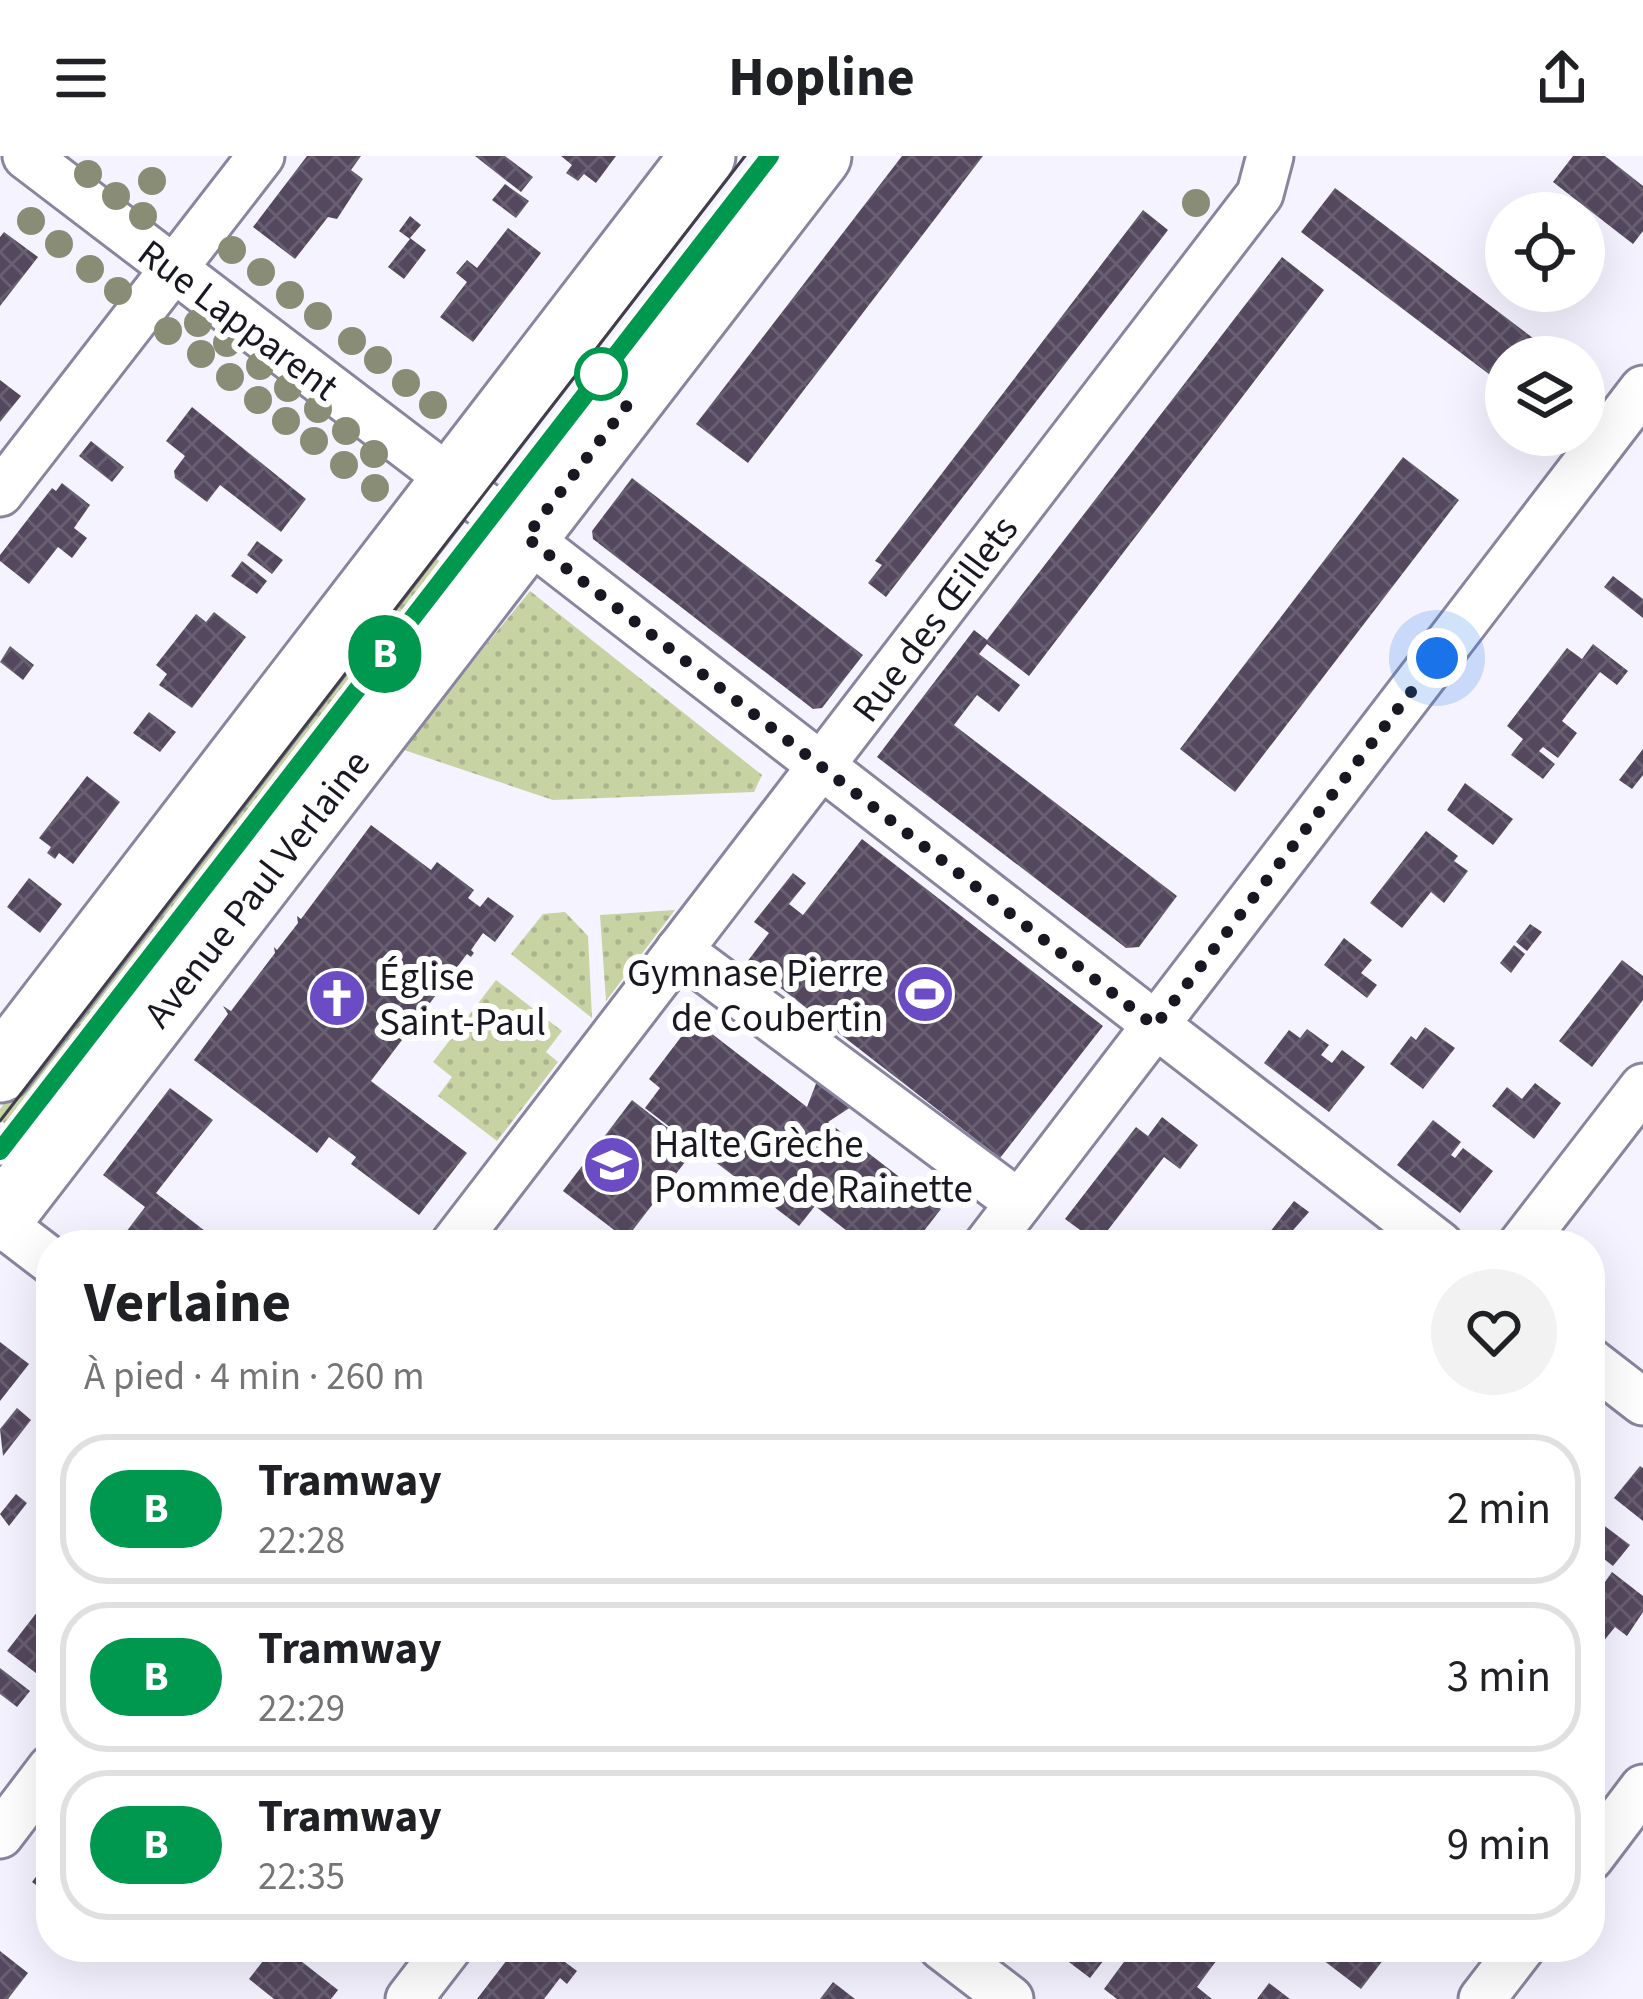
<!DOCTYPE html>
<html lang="fr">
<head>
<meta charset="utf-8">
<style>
	body { margin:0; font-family:"Source Sans 3",sans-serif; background:#f2f2f2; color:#202124; height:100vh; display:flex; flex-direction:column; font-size:45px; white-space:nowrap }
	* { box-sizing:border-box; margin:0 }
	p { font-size:39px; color:#757577 }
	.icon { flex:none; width:66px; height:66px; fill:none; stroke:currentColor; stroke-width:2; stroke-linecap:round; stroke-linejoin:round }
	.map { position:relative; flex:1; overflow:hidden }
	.sheet { position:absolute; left:36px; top:1074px; width:1569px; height:732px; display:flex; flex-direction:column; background:#fff; border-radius:48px; box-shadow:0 12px 48px #0002 }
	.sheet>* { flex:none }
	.badge { padding:0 24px; border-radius:39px; font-size:42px; line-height:78px }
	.buttons { position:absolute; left:1485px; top:36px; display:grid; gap:24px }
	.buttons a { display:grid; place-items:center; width:120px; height:120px; border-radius:50%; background:#fff; box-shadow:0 12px 48px #0002; font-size:60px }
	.you { position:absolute; width:60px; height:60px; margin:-30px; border:9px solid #fff; border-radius:50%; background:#1a73e8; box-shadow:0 0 0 18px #1a73e833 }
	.map>.badge { position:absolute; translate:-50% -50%; box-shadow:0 0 0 6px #fff }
	.round { display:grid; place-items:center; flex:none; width:126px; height:126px; border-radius:63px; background:#f2f2f2 }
	.overview { display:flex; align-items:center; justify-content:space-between; height:204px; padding:0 48px }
	h1 { font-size:57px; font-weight:700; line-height:90px }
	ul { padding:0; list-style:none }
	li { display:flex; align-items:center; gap:36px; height:150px; margin:0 24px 18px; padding:0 24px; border:6px solid #e0e0e0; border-radius:48px }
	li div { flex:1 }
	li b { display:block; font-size:45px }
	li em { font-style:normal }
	li .badge { min-width:132px; font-weight:700; text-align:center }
	header { display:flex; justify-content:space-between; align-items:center; height:156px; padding:0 48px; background:#fff; font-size:54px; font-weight:700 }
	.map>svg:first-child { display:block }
</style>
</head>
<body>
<header><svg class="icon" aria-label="menu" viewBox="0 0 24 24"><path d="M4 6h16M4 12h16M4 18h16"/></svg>Hopline<svg class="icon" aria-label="share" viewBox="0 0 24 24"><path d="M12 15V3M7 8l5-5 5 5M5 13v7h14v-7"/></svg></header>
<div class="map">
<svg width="1643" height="1843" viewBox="0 0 1643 1843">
	<defs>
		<pattern id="green-dots" width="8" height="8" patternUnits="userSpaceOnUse" patternTransform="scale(3)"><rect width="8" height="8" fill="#c8d3a4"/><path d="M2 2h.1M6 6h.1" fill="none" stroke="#abb48d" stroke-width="1.8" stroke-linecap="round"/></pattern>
		<pattern id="building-cross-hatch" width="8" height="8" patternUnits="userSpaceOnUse" patternTransform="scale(3)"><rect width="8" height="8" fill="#54485e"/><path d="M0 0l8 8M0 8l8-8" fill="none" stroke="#685f71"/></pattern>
	</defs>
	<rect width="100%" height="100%" fill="#f5f3ff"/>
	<g fill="url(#green-dots)">
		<polygon points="430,398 459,420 23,982 0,964 0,953"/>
		<polygon points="530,435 762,619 754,636 553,644 401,593"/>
		<polygon points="675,754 606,845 600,759"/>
		<polygon points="565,756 588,780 592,862 511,798 543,758"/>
		<polygon points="496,824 562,875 546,896 558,906 497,985 438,940 452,921 433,906"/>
	</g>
	<g fill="url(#building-cross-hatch)">
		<polygon points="307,0 361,0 351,14 363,23 337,63 328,61 295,103 253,71"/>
		<polygon points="475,0 505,0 533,21 521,36"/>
		<polygon points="561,0 616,0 596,27 584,18 578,25 566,17 572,9"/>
		<polygon points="902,0 983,0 748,307 696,268"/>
		<polygon points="1573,0 1605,0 1643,30 1643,75 1633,88 1553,26"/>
		<polygon points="505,28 529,45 516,62 492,44"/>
		<polygon points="1335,32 1383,68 1558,201 1506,201 1506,231 1301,76"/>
		<polygon points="1143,54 1168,74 886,441 868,427 882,409 875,405"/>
		<polygon points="410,60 421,69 410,82 426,94 404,123 388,111 410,83 399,75"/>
		<polygon points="508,72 541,97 473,186 440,161 467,126 456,117 467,104 477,112"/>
		<polygon points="4,76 38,101 0,150 0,81"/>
		<polygon points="1282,101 1324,134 1029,520 987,488 979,498 1020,529 999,556 977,539 954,569 1177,740 1139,791 1126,792 877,601 974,474 987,484"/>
		<polygon points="0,224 21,240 0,266"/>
		<polygon points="192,251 306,343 281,376 220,329 207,346 175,322 174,315 185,300 166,285"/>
		<polygon points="91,285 124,311 112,326 79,300"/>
		<polygon points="1403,301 1459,344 1235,636 1180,593"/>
		<polygon points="632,322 863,499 822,552 813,553 593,383 592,375"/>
		<polygon points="62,327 90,349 74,372 87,382 72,402 58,391 29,428 0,405 0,399 52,332 56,335"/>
		<polygon points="257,385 283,404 272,418 247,399"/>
		<polygon points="242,405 267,425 257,438 231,420"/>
		<polygon points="1613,420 1643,443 1643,462 1604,431"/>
		<polygon points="214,456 246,481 192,552 159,529 167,518 156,509 196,458 206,466"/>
		<polygon points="1593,488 1628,515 1617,529 1600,516 1562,565 1577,577 1558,602 1543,591 1539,595 1555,608 1543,623 1511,599 1523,583 1507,570 1567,492 1582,503"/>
		<polygon points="10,490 34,509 23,524 0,506"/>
		<polygon points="149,556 176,576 160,596 133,577"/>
		<polygon points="1643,593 1643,619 1632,633 1619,624"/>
		<polygon points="87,620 120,646 73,708 59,697 55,703 47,697 51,691 39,682"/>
		<polygon points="1465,627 1513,663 1493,689 1447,654"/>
		<polygon points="371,669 431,714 437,706 474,734 468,742 480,751 488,741 514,760 495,786 483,777 471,794 474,797 471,801 467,798 371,925 467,997 419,1059 351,1008 356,1001 329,981 317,997 194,904 228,858 223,850 231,855 275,797 274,791 277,794 298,767 297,760 301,763"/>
		<polygon points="1426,675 1458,700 1454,705 1468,715 1444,747 1431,736 1402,772 1370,747"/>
		<polygon points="862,683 1103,870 1000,1002 747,806 769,777 754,766 793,717 806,727 789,748 803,759"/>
		<polygon points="29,722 62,748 40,777 7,751"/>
		<polygon points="1530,768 1542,776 1527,795 1516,786"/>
		<polygon points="1344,782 1372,804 1361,817 1377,829 1367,842 1324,809"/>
		<polygon points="1514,789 1525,798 1511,817 1500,807"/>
		<polygon points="1622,804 1643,820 1643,844 1592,911 1559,885"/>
		<polygon points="694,864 807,951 817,925 851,951 828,966 941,1053 913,1089 865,1089 815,1050 799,1070 645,952 660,932 649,923"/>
		<polygon points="1425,871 1455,892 1423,933 1390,908 1411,880 1416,884"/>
		<polygon points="1307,873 1329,889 1321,899 1332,907 1342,894 1365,911 1329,956 1264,907 1289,874 1300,882"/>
		<polygon points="1535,927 1561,947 1534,983 1492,950 1507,931 1522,943"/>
		<polygon points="170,932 213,964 156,1037 223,1089 134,1089 123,1080 145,1051 103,1019"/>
		<polygon points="632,944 695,993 626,1083 563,1035"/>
		<polygon points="1162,961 1198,989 1180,1013 1164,1001 1098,1087 1065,1063 1136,971 1148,980"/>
		<polygon points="1433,964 1461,986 1451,999 1455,1002 1463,992 1493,1015 1460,1057 1397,1009"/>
		<polygon points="1294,1045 1309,1056 1280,1089 1260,1089"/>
		<polygon points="1336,1076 1353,1089 1310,1089 1317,1081 1327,1089"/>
		<polygon points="0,1186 29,1208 0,1245"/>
		<polygon points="17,1252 31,1264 3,1300 0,1273"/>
		<polygon points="1640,1310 1643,1312 1643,1365 1614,1342"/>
		<polygon points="16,1338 27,1347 9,1370 0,1358"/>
		<polygon points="1598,1365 1630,1389 1613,1410 1590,1392 1590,1377"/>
		<polygon points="1612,1416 1643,1440 1643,1456 1627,1480 1615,1471 1590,1502 1590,1426 1600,1433"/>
		<polygon points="51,1438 51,1525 49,1527 7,1495"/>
		<polygon points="0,1512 30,1535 17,1551 0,1538"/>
		<polygon points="51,1701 51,1740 32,1726"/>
		<polygon points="274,1791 283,1791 338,1834 331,1843 274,1843 249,1823"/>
		<polygon points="517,1791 545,1791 577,1815 567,1828 560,1822 544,1843 477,1843"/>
		<polygon points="1049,1791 1114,1791 1090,1822"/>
		<polygon points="1129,1791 1144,1791 1154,1799 1160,1791 1222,1791 1225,1793 1197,1831 1212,1843 1117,1843 1104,1833 1129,1799 1125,1796"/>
		<polygon points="1327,1791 1393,1791 1361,1833 1319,1801"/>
		<polygon points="0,1795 28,1817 8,1843 0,1843"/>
		<polygon points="833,1826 855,1843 820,1843"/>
		<polygon points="1269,1827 1290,1843 1257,1843"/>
	</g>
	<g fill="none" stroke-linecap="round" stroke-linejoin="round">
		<g stroke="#89859f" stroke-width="51">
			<g id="street">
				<polyline points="26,0 526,381 1440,1089"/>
				<polyline points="0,337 261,0"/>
				<polyline points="679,794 1019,1047"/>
				<polyline points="0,1066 51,1105"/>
				<polyline points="453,1089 1260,38 1270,0"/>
				<polyline points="987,1089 1643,233"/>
				<polyline points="1521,1089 1643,931"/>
				<polyline points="1590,1205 1643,1246"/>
				<polyline points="0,1679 51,1612"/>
				<polyline points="1590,1702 1643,1632"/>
				<polyline points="942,1791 1010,1843"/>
				<polyline points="409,1843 449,1791"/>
				<polyline points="1482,1843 1522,1791"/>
			</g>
		</g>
		<g stroke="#89859f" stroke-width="69">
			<g id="secondary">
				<polyline points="0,914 703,0"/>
				<polyline points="0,1063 819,0"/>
			</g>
		</g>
		<use href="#street" stroke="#fff" stroke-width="45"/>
		<use href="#secondary" stroke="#fff" stroke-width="63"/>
		<g stroke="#403e48" stroke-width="3">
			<polyline points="0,965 745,0"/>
			<polyline points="0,995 769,0"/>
		</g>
	</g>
	<g fill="#8a8d76">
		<circle cx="88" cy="18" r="14"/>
		<circle cx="152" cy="25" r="14"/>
		<circle cx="116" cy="40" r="14"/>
		<circle cx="1196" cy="47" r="14"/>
		<circle cx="143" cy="60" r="14"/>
		<circle cx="31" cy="65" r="14"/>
		<circle cx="59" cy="88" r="14"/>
		<circle cx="232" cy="94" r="14"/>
		<circle cx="90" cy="113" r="14"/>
		<circle cx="261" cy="116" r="14"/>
		<circle cx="118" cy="135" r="14"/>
		<circle cx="290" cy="139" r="14"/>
		<circle cx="318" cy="160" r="14"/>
		<circle cx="198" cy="167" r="14"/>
		<circle cx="168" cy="175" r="14"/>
		<circle cx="352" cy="185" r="14"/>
		<circle cx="227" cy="187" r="14"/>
		<circle cx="201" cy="198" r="14"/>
		<circle cx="378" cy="204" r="14"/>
		<circle cx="260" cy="210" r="14"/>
		<circle cx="230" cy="221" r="14"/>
		<circle cx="406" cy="227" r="14"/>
		<circle cx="288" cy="232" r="14"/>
		<circle cx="258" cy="244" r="14"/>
		<circle cx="433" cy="249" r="14"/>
		<circle cx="318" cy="253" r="14"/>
		<circle cx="286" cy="265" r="14"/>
		<circle cx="346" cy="275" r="14"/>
		<circle cx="314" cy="285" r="14"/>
		<circle cx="374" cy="298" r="14"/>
		<circle cx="344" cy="309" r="14"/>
		<circle cx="375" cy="332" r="14"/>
	</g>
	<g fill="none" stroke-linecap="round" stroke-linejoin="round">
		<g stroke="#fff" stroke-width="27">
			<polyline id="line" points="0,995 770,0"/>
		</g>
		<use href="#line" stroke="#00984e" stroke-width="18"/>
		<polyline stroke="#191721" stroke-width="12" stroke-dasharray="0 21.6" points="601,218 628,248 526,381 1155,870 1437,502"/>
	</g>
	<defs>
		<g id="stadium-disc" transform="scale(3)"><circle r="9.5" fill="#6b4cc5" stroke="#fff"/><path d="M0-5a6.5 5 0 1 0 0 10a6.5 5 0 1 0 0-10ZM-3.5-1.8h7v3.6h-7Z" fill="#fff"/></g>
		<g id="church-disc" transform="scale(3)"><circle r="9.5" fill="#6b4cc5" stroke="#fff"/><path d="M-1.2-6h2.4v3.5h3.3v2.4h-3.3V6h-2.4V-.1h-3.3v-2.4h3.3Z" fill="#fff"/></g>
		<g id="school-disc" transform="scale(3)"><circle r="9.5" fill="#6b4cc5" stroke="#fff"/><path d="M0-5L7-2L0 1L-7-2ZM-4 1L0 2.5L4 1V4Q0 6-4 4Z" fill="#fff"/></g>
	</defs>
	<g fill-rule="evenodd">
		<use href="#stadium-disc" x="925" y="838"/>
		<use href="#church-disc" x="337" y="842"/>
		<use href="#school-disc" x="612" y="1009"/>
	</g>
	<circle fill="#fff" stroke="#00984e" stroke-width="6" cx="601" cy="218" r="24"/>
	<g text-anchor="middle" stroke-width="12" stroke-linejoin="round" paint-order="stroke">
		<g font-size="39" fill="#191721" stroke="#fff">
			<text transform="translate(239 163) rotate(37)" y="14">Rue Lapparent</text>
			<text transform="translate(934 462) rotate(-53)" y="14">Rue des Œillets</text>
			<text transform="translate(256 732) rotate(-52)" y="14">Avenue Paul Verlaine</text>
		</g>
		<g font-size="39" fill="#191721" stroke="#fff" text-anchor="start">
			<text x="883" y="830" text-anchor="end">Gymnase Pierre<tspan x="883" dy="45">de Coubertin</tspan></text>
			<text x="379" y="834">Église<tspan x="379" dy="45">Saint-Paul</tspan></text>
			<text x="654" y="1001">Halte Grèche<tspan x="654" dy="45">Pomme de Rainette</tspan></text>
		</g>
	</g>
</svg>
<div class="buttons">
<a><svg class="icon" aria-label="locate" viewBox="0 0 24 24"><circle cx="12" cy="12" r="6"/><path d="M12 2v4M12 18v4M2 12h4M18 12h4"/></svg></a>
<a><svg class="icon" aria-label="layers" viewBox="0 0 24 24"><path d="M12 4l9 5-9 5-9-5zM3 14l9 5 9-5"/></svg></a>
</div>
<div class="you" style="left:1437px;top:502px"></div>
<b class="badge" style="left:385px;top:498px;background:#00984e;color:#fff">B</b>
<section class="sheet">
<div class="overview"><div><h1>Verlaine</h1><p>À pied · 4 min · 260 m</p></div><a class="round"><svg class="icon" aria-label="heart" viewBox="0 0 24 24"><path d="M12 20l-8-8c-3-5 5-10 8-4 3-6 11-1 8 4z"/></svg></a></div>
<ul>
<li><span class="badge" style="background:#00984e;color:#fff">B</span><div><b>Tramway</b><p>22:28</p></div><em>2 min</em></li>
<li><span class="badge" style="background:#00984e;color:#fff">B</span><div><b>Tramway</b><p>22:29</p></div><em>3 min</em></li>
<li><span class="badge" style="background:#00984e;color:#fff">B</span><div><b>Tramway</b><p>22:35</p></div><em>9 min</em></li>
</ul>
</section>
</div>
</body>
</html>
